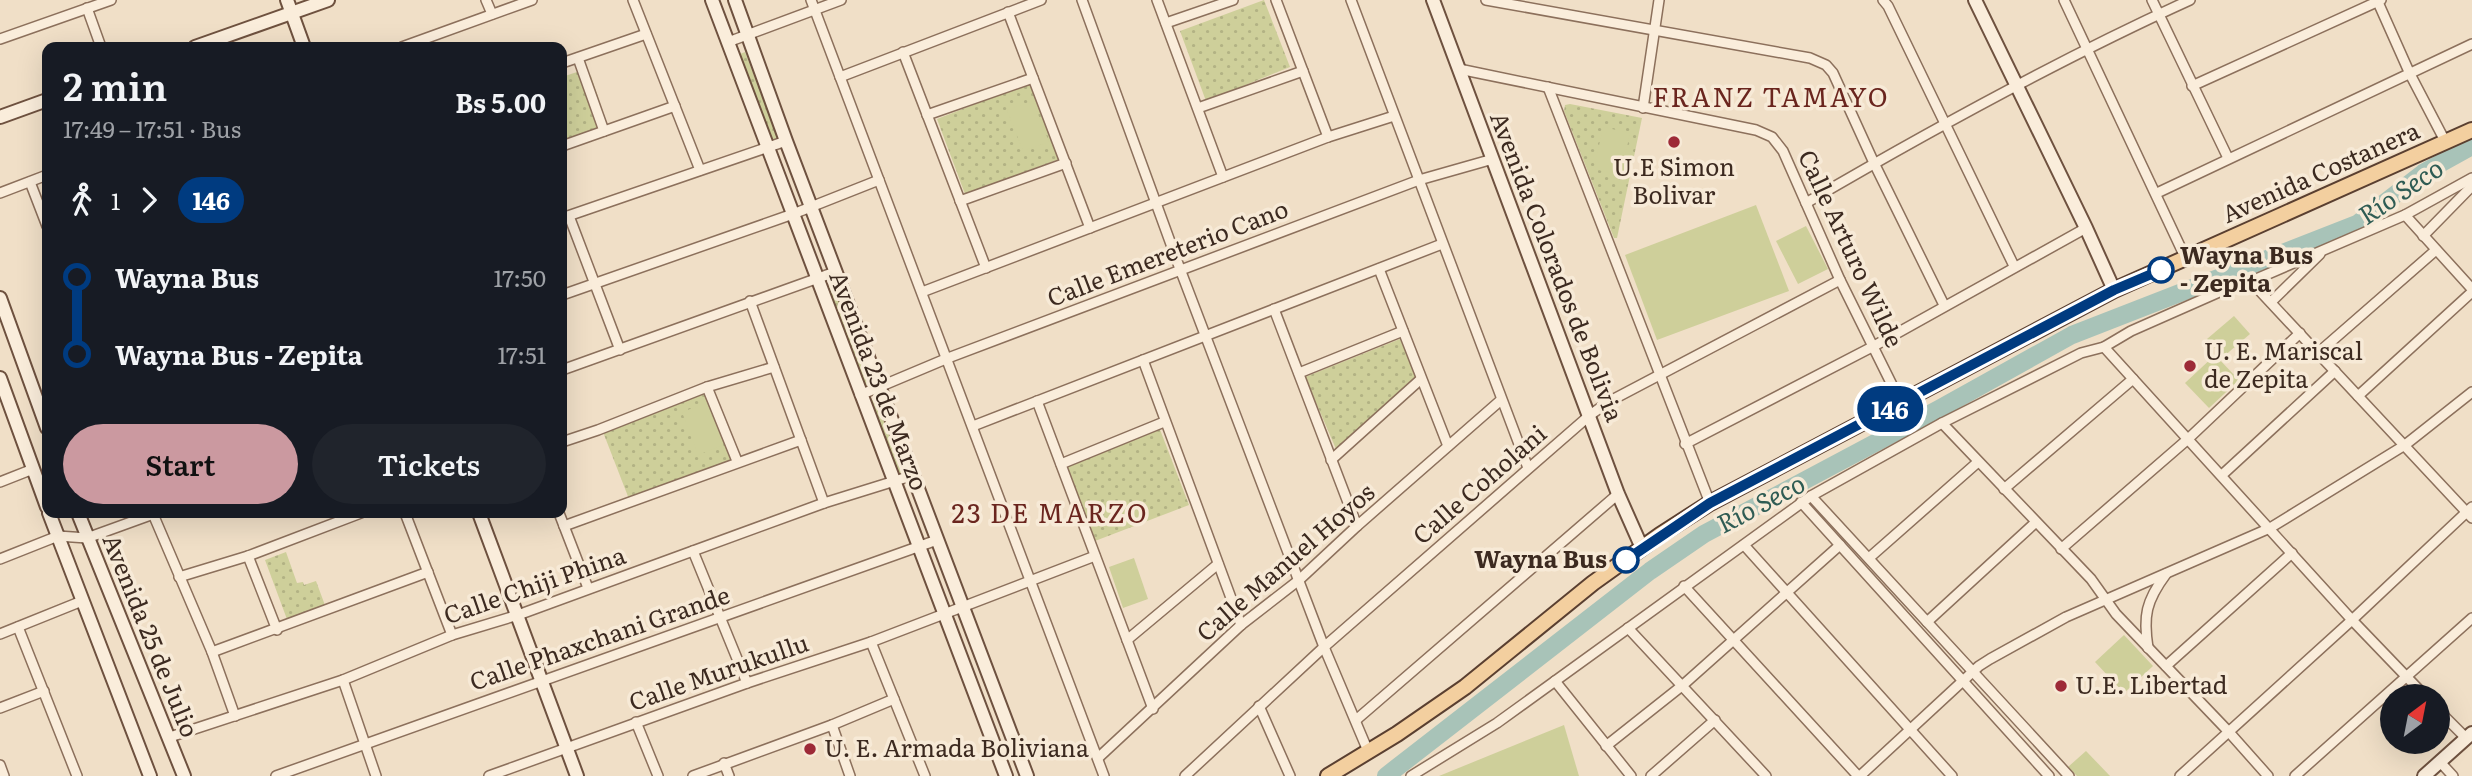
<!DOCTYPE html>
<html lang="en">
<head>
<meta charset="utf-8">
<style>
	body { margin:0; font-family:Literata,serif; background:#20242c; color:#f1f3f6; height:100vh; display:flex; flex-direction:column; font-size:26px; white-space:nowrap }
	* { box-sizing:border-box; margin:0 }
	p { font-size:23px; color:#9ea1a6 }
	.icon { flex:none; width:38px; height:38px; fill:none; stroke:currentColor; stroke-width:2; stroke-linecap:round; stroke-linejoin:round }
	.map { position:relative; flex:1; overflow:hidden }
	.drawer { position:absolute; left:42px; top:42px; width:525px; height:476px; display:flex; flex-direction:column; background:#171b24; border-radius:14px; box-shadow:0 7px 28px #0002 }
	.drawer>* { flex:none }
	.badge { padding:0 14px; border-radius:23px; font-size:24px; line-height:46px }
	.needle { width:46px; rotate:32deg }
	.controls { position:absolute; left:2380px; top:684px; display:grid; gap:14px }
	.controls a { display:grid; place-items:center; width:70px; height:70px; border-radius:50%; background:#171b24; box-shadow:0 7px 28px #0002; font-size:35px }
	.map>.badge { position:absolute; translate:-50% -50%; box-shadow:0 0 0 4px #fff }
	.legs { display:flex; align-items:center; gap:10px; height:77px; padding:0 21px; font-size:23px }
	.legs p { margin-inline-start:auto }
	.overview { display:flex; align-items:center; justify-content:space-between; height:119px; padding:0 21px }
	h1 { font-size:38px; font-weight:600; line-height:52px }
	.button { display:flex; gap:14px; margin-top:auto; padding:14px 21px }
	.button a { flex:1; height:80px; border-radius:42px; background:#cb99a0; color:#111; font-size:28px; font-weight:600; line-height:80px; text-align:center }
	.button a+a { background:#20242c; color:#f1f3f6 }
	ul { padding:0 21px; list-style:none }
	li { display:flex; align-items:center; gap:24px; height:77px; font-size:26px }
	li i { display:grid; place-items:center; width:10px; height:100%; margin:0 9px; background:currentColor }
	li i::after { content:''; width:18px; height:18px; margin:-9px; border:5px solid; border-radius:50%; background:#171b24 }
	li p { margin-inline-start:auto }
	li:first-child i { background:linear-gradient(#0000 50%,currentColor 0) }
	li:last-child i { background:linear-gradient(currentColor 50%,#0000 0) }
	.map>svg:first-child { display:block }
</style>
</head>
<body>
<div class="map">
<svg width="2472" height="776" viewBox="0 0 2472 776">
	<defs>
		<pattern id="grass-dots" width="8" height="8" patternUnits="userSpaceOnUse" patternTransform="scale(1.75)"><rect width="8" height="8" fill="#cecf9a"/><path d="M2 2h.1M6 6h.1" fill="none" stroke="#b2b284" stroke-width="1.8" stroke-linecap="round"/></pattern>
	</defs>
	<rect width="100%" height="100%" fill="#f0dfc7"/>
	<g fill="url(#grass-dots)">
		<polygon points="1264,0 1290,67 1206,101 1180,31"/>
		<polygon points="745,52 778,139 773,141 740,54"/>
		<polygon points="580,71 591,76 607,124 562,141 562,77"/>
		<polygon points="1032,82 1062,158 965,194 937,119"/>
		<polygon points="1570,104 1642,118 1617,238 1614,238 1564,111 1565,105"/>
		<polygon points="833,284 871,384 865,386 828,286"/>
		<polygon points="1400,339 1416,376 1336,449 1305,377"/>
		<polygon points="706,393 732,460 629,499 603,432"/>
		<polygon points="877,398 905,472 899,475 870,401"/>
		<polygon points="1159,427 1189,505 1095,541 1066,463"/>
		<polygon points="286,552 297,583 303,582 304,585 316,581 326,608 288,622 265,560"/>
	</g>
	<g fill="#cecf9a">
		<polygon points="1033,101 1049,142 1023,151 1007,110"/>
		<polygon points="1603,127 1630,133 1621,175 1594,169"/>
		<polygon points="1756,205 1789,291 1657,340 1625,255"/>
		<polygon points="1806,226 1828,269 1798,284 1776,241"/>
		<polygon points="2234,316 2250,334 2223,357 2207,339"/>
		<polygon points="2215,355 2239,380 2209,408 2185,383"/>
		<polygon points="707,403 723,445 698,455 682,412"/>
		<polygon points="1134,558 1148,599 1123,608 1109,567"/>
		<polygon points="2124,635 2153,666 2124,693 2095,662"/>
		<polygon points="1564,725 1579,776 1439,776"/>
		<polygon points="2086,751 2110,776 2077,776 2068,767"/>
	</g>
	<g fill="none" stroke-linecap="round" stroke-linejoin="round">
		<polyline stroke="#a8c3b8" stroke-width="18" points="1386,776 1650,571 1704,534 1939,409 2072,335 2357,224 2423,173 2472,146"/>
		<g stroke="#8c705c" stroke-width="12">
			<g id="street">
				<polyline points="486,0 492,14"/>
				<polyline points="633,0 700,170"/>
				<polyline points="811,0 1104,776"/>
				<polyline points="1082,0 1180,269 1324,647 1368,751"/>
				<polyline points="1157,0 1223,177"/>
				<polyline points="1276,0 1328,137"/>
				<polyline points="1351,0 1528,468"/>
				<polyline points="1486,0 1810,58 1826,65 1833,73 1874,163 1944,305"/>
				<polyline points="1883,0 1888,6 2014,266"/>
				<polyline points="2064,0 2186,259"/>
				<polyline points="2152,0 2228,158"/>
				<polyline points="2377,0 2410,74 2445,141"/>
				<polyline points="87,8 101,47"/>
				<polyline points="1008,12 1090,228"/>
				<polyline points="1166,23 1233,0"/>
				<polyline points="0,39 111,0"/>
				<polyline points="728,42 841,0"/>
				<polyline points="402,47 532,0"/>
				<polyline points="903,52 986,268"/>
				<polyline points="578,58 604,131"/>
				<polyline points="562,63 646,34"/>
				<polyline points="1459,69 1756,130 1772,137 1783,151 1840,280 1901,403"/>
				<polyline points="840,77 1041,0"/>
				<polyline points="2192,86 2381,0"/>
				<polyline points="1548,87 1710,503"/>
				<polyline points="1198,108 1303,71"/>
				<polyline points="1643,108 1659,0"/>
				<polyline points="927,115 1033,78"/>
				<polyline points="562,146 675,106"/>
				<polyline points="30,182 47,226"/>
				<polyline points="0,193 47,175"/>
				<polyline points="2157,193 2472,44"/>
				<polyline points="960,201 1066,163"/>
				<path d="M1806 203C1931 130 2058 60 2190 0"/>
				<polyline points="2405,215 2472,289"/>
				<polyline points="569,216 620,350"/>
				<polyline points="562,218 786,141"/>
				<polyline points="2423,236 2472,186"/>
				<polyline points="1379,269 1448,446"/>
				<polyline points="2254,280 2257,288 2472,518"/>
				<polyline points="922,292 1328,137 1394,116"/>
				<polyline points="562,295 793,214 879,180"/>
				<polyline points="750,301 824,503"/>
				<polyline points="2271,302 2320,254"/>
				<polyline points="1274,309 1357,526"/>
				<polyline points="2104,347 2352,620 2425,696"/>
				<polyline points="2318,353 2436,250"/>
				<polyline points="1143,360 1241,625"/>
				<polyline points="562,370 835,272"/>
				<polyline points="1299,373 1403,331"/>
				<polyline points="707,387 737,461"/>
				<polyline points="860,395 948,358 1419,180 1493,159"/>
				<polyline points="2358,396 2472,292"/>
				<polyline points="1037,401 1153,709"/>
				<polyline points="1942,423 2091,579 2116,614 2228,731 2268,776"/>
				<polyline points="973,426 1442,244"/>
				<polyline points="562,442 598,430 707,387 774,367"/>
				<polyline points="1685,444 1874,346 2086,228"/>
				<polyline points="1331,460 1421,379"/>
				<polyline points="1061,464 1164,422"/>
				<polyline points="2222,475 2335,371"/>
				<polyline points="0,482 33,469"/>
				<polyline points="2004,489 2133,379"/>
				<polyline points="1811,496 2069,776"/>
				<polyline points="1801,502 2049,776"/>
				<polyline points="405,513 452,635"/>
				<polyline points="559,513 588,588"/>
				<polyline points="153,514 212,652 235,716"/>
				<polyline points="564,526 801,440"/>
				<polyline points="1744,545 1952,776"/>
				<polyline points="2061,549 2188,439 2300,333"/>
				<polyline points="693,551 747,683"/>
				<polyline points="248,556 277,630"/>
				<polyline points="1869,558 1978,462"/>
				<polyline points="0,559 58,536 87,538 156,513"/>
				<polyline points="179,577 248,556 361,513"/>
				<polyline points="1684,586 1858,776"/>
				<polyline points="1927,622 2036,522"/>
				<polyline points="18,627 77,776"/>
				<polyline points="1628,628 1766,776"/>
				<polyline points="0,634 82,601"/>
				<polyline points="1127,640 1218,564"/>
				<polyline points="871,642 925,776"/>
				<path d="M2148 648C2143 616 2146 601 2166 574"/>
				<polyline points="212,652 428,572"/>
				<polyline points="2166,666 2292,553"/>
				<polyline points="343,680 376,776"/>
				<polyline points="1555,681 1631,776"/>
				<polyline points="1259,706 1290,776"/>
				<polyline points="0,708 44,691"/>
				<polyline points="2438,710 2466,738"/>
				<polyline points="1356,720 1618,494"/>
				<polyline points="636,722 658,776"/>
				<polyline points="832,725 850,776"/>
				<polyline points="170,737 343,680 452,635 518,615 824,503 914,475"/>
				<polyline points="1606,746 1683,685 1840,545"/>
				<polyline points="1098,758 1241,625 1299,580 1357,526 1501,400"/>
				<polyline points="2440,762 2453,776"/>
				<polyline points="724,763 729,776"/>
				<polyline points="0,765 4,776"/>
				<polyline points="276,776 937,540"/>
				<polyline points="489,776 747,683 871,642 1095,556"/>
				<polyline points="693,776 832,725 894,699"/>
				<polyline points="1185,776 1324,647 1590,415 1610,401 1840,280"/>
				<polyline points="1411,776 1497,723 1811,496 1942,423 2081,353 2104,347 2131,331 2242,282 2254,280 2405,215 2472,178"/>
				<polyline points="1651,776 1715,720"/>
				<polyline points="1860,776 1979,666 1990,659 2066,617 2270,528 2405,445 2472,392"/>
				<polyline points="2180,776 2352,620 2472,507"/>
				<polyline points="2295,776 2472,618"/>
			</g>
		</g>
		<g stroke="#6e513f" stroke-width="16">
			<g id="secondary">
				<polyline points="287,0 304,47"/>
				<polyline points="712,0 1006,776"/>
				<polyline points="735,0 786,141 1027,776"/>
				<polyline points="1433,0 1618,494 1642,548"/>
				<polyline points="1975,0 2086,228 2114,290"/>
				<polyline points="195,47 328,0"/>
				<polyline points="0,117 47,100"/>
				<polyline points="0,298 47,428"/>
				<polyline points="0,378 47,507"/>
				<polyline points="49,513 150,776"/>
				<polyline points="78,513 184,776"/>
				<polyline points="479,513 577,776"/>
				<polyline points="2424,776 2472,733"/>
			</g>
		</g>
		<g stroke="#5a3f30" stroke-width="18">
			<polyline id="primary" points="1328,776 1397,734 1465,687 1593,583 1660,535 1710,503 2114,290 2472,130"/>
		</g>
		<use href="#street" stroke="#faeddb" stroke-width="9"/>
		<use href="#secondary" stroke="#faeddb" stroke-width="12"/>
		<use href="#primary" stroke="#f3cf9f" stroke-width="14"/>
	</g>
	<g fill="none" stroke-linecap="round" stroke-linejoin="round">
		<g stroke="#fff" stroke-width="16">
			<polyline id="line-1" points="1626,560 1710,503 2114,290 2161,270"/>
		</g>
		<use href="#line-1" stroke="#003b80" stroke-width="10"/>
	</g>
	<g fill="#9d2a37" stroke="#f7ead7" stroke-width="2.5">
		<circle cx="1674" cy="142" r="7"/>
		<circle cx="2190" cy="366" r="7"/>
		<circle cx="2061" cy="686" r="7"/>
		<circle cx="810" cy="749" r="7"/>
	</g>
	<g fill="#fff" stroke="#003b80" stroke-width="3.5">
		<circle cx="2161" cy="270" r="12"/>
		<circle cx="1626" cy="560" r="12"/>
	</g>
	<g text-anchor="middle" stroke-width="7" stroke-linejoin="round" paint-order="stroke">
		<g font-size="24" fill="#3c2a20" stroke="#f7ead7" text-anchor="start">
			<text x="1674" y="176" text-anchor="middle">U.E Simon<tspan x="1674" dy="28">Bolivar</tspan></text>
			<text x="2204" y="360">U. E. Mariscal<tspan x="2204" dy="28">de Zepita</tspan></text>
			<text x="2075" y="694">U.E. Libertad</text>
			<text x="824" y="757">U. E. Armada Boliviana</text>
		</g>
		<g font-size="24" fill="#3c2a20" stroke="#f7ead7">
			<text transform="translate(2321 173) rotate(-24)" y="8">Avenida Costanera</text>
			<text transform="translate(1850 249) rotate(65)" y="8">Calle Arturo Wilde</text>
			<text transform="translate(1168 254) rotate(-21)" y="8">Calle Emereterio Cano</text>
			<text transform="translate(1556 267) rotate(69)" y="8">Avenida Colorados de Bolivia</text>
			<text transform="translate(878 381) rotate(69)" y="8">Avenida 23 de Marzo</text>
			<text transform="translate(1480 485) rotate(-41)" y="8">Calle Coholani</text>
			<text transform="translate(1286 563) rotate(-41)" y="8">Calle Manuel Hoyos</text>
			<text transform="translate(535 586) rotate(-19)" y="8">Calle Chiji Phina</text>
			<text transform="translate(150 636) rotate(68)" y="8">Avenida 25 de Julio</text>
			<text transform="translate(600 639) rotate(-19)" y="8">Calle Phaxchani Grande</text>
			<text transform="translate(719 673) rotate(-19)" y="8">Calle Murukullu</text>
		</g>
		<g font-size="24" font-weight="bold" fill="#3c2a20" stroke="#f7ead7" text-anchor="start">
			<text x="2180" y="264">Wayna Bus<tspan x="2180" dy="28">- Zepita</tspan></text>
			<text x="1607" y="568" text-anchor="end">Wayna Bus</text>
		</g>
		<g font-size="26" letter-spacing="2" fill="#6a251e" stroke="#f7ead7">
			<text x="1771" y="107">FRANZ TAMAYO</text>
			<text x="1050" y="523">23 DE MARZO</text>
		</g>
		<g font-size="26" font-style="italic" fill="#2f5c54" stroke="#f7ead7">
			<text transform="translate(2401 192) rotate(-34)" y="9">Río Seco</text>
			<text transform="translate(1761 504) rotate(-28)" y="9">Río Seco</text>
		</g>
	</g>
</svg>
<div class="controls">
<a><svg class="needle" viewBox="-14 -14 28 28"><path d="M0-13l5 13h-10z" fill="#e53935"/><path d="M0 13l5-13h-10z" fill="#9ea1a6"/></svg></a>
</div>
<b class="badge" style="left:1890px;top:409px;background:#003b80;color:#fff">146</b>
<section class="drawer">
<div class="overview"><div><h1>2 min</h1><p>17:49 – 17:51 · Bus</p></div><b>Bs 5.00</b></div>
<div class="legs"><svg class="icon" aria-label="walk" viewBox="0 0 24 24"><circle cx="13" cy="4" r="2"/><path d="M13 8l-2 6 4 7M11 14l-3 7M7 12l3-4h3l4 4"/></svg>1<svg class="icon" aria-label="forward" viewBox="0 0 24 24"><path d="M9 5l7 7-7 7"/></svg><b class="badge" style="background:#003b80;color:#fff">146</b></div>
<ul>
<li><i style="color:#003b80"></i><b>Wayna Bus</b><p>17:50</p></li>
<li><i style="color:#003b80"></i><b>Wayna Bus - Zepita</b><p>17:51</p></li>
</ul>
<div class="button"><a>Start</a><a>Tickets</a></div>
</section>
</div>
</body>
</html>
